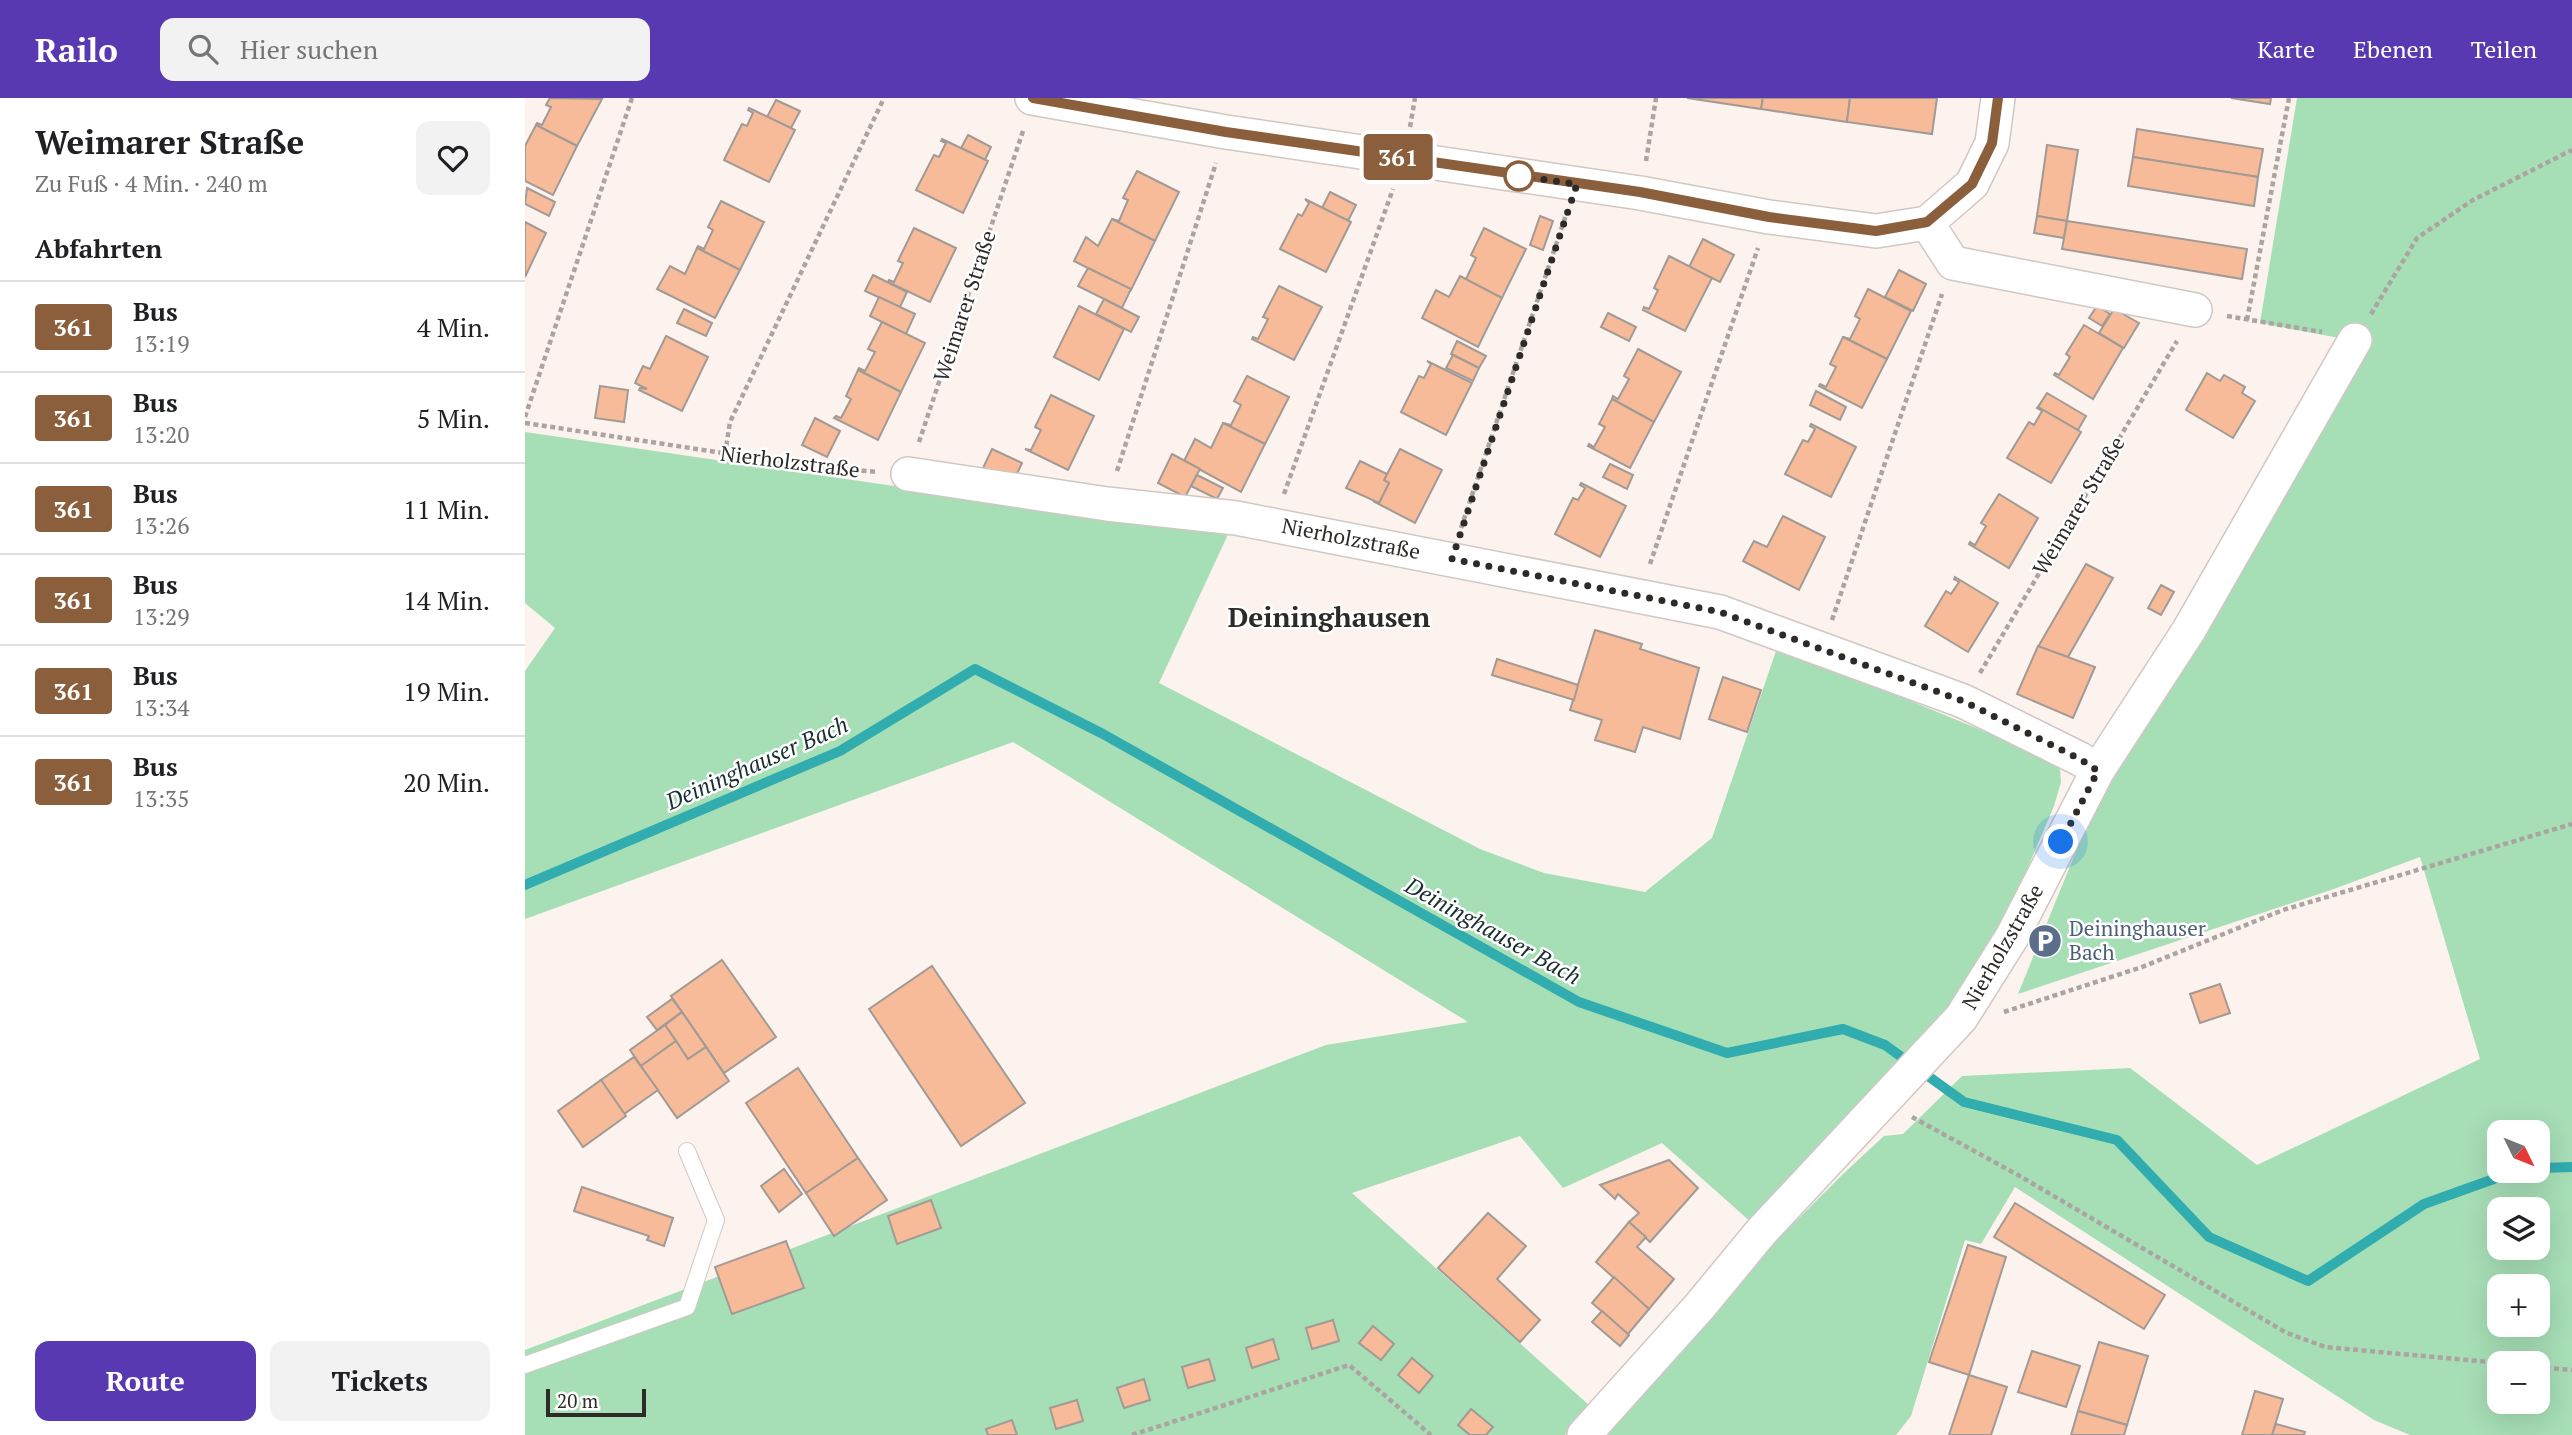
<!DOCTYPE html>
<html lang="de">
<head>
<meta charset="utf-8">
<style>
	body { margin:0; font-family:"PT Serif",serif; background:#f2f2f2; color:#202124; height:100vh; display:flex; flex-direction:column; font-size:26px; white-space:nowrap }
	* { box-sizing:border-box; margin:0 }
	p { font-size:23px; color:#757577 }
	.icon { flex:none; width:38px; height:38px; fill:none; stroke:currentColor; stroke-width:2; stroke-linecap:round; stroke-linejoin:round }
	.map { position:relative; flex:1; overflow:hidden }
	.panel { display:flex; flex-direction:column; background:#fff; width:525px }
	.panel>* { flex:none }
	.badge { padding:0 14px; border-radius:5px; font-size:24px; line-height:46px }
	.needle { width:46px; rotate:133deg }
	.tools { position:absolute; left:1962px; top:1022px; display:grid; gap:14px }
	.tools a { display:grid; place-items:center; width:63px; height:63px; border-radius:14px; background:#fff; box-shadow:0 7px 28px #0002; font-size:35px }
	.scale { position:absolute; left:21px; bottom:18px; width:100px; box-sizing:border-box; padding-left:7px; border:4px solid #2d2a28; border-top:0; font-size:19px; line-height:24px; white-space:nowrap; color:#2d2a28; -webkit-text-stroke:5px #fff; paint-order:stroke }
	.you { position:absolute; width:35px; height:35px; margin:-18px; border:5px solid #fff; border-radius:50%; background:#1a73e8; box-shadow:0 0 0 10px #1a73e833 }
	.map>.badge { position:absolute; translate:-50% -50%; box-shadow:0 0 0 4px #fff }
	h2 { padding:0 35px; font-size:26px; line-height:63px }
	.round { display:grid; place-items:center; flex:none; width:74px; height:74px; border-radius:14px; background:#f2f2f2 }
	.summary { display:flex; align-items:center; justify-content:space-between; height:119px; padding:0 35px }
	h1 { font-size:33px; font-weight:600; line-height:52px }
	.action { display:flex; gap:14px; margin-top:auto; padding:14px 35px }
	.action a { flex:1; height:80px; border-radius:14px; background:#5939b1; color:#fff; font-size:28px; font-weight:600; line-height:80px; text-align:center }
	.action a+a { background:#f2f2f2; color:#202124 }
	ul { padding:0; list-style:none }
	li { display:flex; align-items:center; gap:21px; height:91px; padding:0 35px; border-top:2px solid #e0e0e0 }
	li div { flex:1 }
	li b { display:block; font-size:26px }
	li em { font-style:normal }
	li .badge { min-width:77px; font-weight:700; text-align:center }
	header { display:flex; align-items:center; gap:42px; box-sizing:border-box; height:98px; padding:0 35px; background:#5939b1; color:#fff }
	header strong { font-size:33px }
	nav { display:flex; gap:38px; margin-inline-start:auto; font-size:24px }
	.search { width:490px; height:63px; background:#f2f2f2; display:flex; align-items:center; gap:18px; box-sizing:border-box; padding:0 24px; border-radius:14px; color:#757577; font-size:26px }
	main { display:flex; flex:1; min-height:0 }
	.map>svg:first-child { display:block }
</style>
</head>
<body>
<header>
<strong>Railo</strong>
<div class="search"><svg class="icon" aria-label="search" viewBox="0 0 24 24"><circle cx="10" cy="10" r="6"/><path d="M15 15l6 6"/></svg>Hier suchen</div>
<nav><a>Karte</a><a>Ebenen</a><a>Teilen</a></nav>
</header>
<main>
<section class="panel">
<div class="summary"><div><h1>Weimarer Straße</h1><p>Zu Fuß · 4 Min. · 240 m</p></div><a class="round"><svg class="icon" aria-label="heart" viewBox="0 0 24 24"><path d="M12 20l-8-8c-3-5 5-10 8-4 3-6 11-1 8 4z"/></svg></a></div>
<h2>Abfahrten</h2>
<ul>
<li><span class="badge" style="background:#8b5e3c;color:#fff">361</span><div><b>Bus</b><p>13:19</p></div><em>4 Min.</em></li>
<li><span class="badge" style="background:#8b5e3c;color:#fff">361</span><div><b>Bus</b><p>13:20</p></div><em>5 Min.</em></li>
<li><span class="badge" style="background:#8b5e3c;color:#fff">361</span><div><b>Bus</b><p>13:26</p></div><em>11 Min.</em></li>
<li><span class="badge" style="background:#8b5e3c;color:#fff">361</span><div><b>Bus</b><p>13:29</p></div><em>14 Min.</em></li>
<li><span class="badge" style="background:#8b5e3c;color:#fff">361</span><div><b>Bus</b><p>13:34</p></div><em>19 Min.</em></li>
<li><span class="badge" style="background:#8b5e3c;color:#fff">361</span><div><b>Bus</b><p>13:35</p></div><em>20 Min.</em></li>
</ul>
<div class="action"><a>Route</a><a>Tickets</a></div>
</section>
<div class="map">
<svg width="2047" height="1337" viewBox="0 0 2047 1337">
	<rect width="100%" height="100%" fill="#fcf2ee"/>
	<g fill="#a6deb6" fill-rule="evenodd">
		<path d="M1772 0H2047V1337H1885L1849 1322 1490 1089 1456 1146 1440 1142 1386 1318 1371 1337H1076L1250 1144 1318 1076 1359 1038 1378 1036 1437 978 1605 970 1732 1067 1955 961 1895 759 1806 792 1493 896 1576 692 1841 245 1735 225ZM1974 1034H2012V1073H1974ZM1974 1111H2012V1150H1974ZM1974 1188H2012V1227H1974ZM1974 1265H2012V1304H1974Z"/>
		<polygon points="0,334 362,387 705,432 634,585 955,751 1019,775 1120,794 1187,740 1251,553 1381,601 1526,661 1535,672 1536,684 1529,708 1478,828 1421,915 1227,1125 1137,1045 1038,1090 995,1038 827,1095 1065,1308 1040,1337 0,1337 0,1252 801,947 943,924 488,644 0,821 0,573 30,530 0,505"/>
	</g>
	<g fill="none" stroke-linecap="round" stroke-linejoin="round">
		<g stroke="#31acaf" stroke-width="10">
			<polyline points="0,787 315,653 450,571 578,636 1054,904 1202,955 1318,931 1360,947 1439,1004 1592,1042 1684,1139 1783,1183 1899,1106 1991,1073"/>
			<polyline points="2012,1070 2047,1069"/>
		</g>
	</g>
	<g fill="#f7bb99" stroke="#a29a95" stroke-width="2">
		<polygon points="25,0 77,1 52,48 11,27 12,25 17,27 26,9 21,7"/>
		<polygon points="1162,0 1238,0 1236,11"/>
		<polygon points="1238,0 1325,0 1322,24 1236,11"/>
		<polygon points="1325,0 1412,0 1407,36 1322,24"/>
		<polygon points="1706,0 1746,0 1745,6"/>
		<polygon points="251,2 275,13 266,30 242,19"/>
		<polygon points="224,10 270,32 244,84 199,62 217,26 222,28 228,15 223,12"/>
		<polygon points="11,27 52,48 28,97 0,83 0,48"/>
		<polygon points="1612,31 1738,51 1733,79 1608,59"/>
		<polygon points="443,37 466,49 460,62 436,50"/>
		<polygon points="417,41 463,63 438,115 391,92 409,57 414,59 421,45 416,43"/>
		<polygon points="1522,47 1553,52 1542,123 1512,118"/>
		<polygon points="1608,59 1733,79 1729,108 1603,88"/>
		<polygon points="612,73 654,94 630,143 587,121 594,123 603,102 598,100"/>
		<polygon points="2,90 30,104 24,118 0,106"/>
		<polygon points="805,94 831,107 823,123 797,110"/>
		<polygon points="780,101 826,124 801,174 755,151 773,116 777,118 784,105"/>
		<polygon points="196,103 239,124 215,172 172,150 173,148 179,151 188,132 183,129"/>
		<polygon points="1015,118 1028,123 1018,152 1005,147"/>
		<polygon points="1512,118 1542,123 1539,140 1509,135"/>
		<polygon points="587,121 630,143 606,192 549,163 561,139 573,148"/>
		<polygon points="1542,123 1722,151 1717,181 1537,151"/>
		<polygon points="0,124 21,135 0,179"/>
		<polygon points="389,130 431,150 405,204 363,184 364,182 369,184 378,165 373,163"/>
		<polygon points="959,130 1001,151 977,200 935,179 941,181 951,160 946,157"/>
		<polygon points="1178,141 1209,157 1195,184 1164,169"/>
		<polygon points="172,150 215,172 190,220 132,191 145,168 160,176"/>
		<polygon points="1144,158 1187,180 1160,233 1118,212 1119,209 1124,211 1133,192 1129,190"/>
		<polygon points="563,170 606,191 597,210 553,188"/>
		<polygon points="1374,172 1401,186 1388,213 1360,199"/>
		<polygon points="348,177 382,194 375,209 340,193"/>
		<polygon points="935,178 977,200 953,249 897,220 911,192 924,199"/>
		<polygon points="754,188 797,209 769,262 727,241 728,239 733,241 743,221 738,219"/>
		<polygon points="1343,191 1386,213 1362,261 1318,239 1325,241 1335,221 1330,218"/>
		<polygon points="354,199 390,216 381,236 345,218"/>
		<polygon points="579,201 614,219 606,234 571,216"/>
		<polygon points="554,208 599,231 574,282 529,259"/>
		<polygon points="1572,208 1585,216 1577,228 1564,220"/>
		<polygon points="159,211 187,225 181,238 152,225"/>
		<polygon points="1589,211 1614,225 1599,250 1574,235"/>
		<polygon points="1083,215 1111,229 1104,243 1076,229"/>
		<polygon points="357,224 400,245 376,294 333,272 334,270 340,273 350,254 343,251"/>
		<polygon points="1559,227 1598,250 1568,301 1529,277 1530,275 1534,277 1545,259 1541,256"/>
		<polygon points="141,238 183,259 157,313 114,292 115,290 122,291 110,285 118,268 125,271"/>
		<polygon points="1318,239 1362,261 1337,310 1294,288 1295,286 1301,289 1311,269 1305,266"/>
		<polygon points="932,243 961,258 954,270 926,256"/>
		<polygon points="1113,251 1156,274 1129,324 1087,301 1088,298 1093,301 1104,281 1099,278"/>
		<polygon points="928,257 954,270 948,283 921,270"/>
		<polygon points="902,263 947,285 921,337 876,314 894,278 899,280 906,266"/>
		<polygon points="333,272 376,294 353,342 309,320 311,318 316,320 326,301 321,298"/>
		<polygon points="1682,275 1695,283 1699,277 1720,289 1717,295 1730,303 1708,340 1661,312"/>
		<polygon points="722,278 764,299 740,346 698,325 706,327 716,307 709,303"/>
		<polygon points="75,288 103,292 99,324 70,320"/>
		<polygon points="1291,293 1321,309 1315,322 1285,307"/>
		<polygon points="1522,295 1561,318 1553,332 1513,309"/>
		<polygon points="526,297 569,318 543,372 500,351 506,352 516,332 510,329"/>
		<polygon points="1087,301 1129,324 1105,370 1063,348 1064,346 1069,349 1080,329 1074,326"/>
		<polygon points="1513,309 1556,334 1526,385 1482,360 1504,324 1509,327 1517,313 1512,310"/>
		<polygon points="290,320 315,333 302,359 277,347"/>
		<polygon points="698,325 740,346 716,394 659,363 670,341 686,350"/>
		<polygon points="1286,326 1331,349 1306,399 1260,376 1278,342 1283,344 1290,331 1285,328"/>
		<polygon points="467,351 497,365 490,380 457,372"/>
		<polygon points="875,351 917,372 890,425 848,403 854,405 864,385 859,382"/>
		<polygon points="647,356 675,371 660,399 633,385"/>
		<polygon points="835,363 862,376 859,382 864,385 854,405 821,390"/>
		<polygon points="1085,366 1108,377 1102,391 1078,379"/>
		<polygon points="672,377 698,390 692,401 666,388"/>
		<polygon points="1056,385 1101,408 1075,459 1030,436 1048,400 1053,402 1060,390 1055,387"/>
		<polygon points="1474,396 1513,420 1484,470 1444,446 1445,444 1450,447 1461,428 1456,425"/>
		<polygon points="1258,418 1300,439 1274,492 1218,463 1229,443 1242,449"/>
		<polygon points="1561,466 1588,480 1543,559 1513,549"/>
		<polygon points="1430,479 1473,505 1443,554 1400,528 1421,493 1426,496 1434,484 1429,481"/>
		<polygon points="1636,487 1649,494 1636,517 1623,510"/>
		<polygon points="1070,532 1117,546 1115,551 1174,570 1155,641 1118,629 1110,654 1070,642 1077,622 1045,612"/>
		<polygon points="1513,548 1570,569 1548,620 1492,596"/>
		<polygon points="972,561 1053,587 1049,602 967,577"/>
		<polygon points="1198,579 1236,592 1222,634 1184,621"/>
		<polygon points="197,862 251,939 199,975 146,898"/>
		<polygon points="407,868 500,1005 436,1048 344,911"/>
		<polygon points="1695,886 1705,915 1675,925 1665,896"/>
		<polygon points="147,901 157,914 132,932 122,919"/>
		<polygon points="157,914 181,949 163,961 140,927"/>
		<polygon points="140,927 151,943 116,968 105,952"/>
		<polygon points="151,943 163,961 181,949 204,983 152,1020 116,968"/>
		<polygon points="109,959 133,992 99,1016 76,982"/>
		<polygon points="273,970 333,1060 281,1095 221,1005"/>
		<polygon points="76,982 101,1018 58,1049 33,1013"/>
		<polygon points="333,1060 362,1102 309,1138 281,1095"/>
		<polygon points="1144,1062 1173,1090 1125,1144 1104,1124 1114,1115 1093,1096 1090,1101 1075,1087"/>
		<polygon points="259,1071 277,1096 254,1114 236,1088"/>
		<polygon points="57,1089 148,1120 139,1148 122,1142 124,1138 49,1113"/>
		<polygon points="406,1102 416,1130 372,1146 363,1118"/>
		<polygon points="1490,1105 1640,1197 1619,1231 1469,1139"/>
		<polygon points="963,1115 1001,1148 972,1181 1015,1222 995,1244 913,1170"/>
		<polygon points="1104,1124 1121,1139 1112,1149 1149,1181 1124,1211 1071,1164"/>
		<polygon points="261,1143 279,1190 207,1216 190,1169"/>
		<polygon points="1443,1147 1481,1159 1444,1277 1404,1264"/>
		<polygon points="1089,1179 1124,1211 1103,1236 1067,1205"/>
		<polygon points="1077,1213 1104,1237 1095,1248 1067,1224"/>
		<polygon points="808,1222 814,1243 787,1251 781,1230"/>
		<polygon points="848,1228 869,1246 856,1262 834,1245"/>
		<polygon points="748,1241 754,1261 727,1270 721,1250"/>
		<polygon points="1574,1244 1623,1258 1602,1327 1553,1313"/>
		<polygon points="1507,1253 1555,1268 1541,1309 1493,1294"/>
		<polygon points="887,1260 908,1278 894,1295 873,1277"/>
		<polygon points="684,1261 690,1282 663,1290 657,1269"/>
		<polygon points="1444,1277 1482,1289 1466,1337 1424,1337"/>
		<polygon points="619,1281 625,1302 599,1310 592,1290"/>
		<polygon points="1730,1293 1758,1301 1747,1337 1717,1337"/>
		<polygon points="552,1302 558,1323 531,1331 525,1310"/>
		<polygon points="946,1311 968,1329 961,1337 945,1337 933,1327"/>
		<polygon points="1553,1313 1602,1327 1599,1337 1546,1337"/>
		<polygon points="487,1322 492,1337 463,1337 461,1331"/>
		<polygon points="1751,1326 1780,1334 1779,1337 1747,1337"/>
	</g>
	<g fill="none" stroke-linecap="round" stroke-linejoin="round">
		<g stroke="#d1c8c4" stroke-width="18">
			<polyline id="service" points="0,1267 162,1209 191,1122 162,1053"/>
		</g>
		<g stroke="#d1c8c4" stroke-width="36">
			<g id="minor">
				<polyline points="507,0 701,34 1115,95 1244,119 1351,133 1402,125"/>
				<polyline points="1402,125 1428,165 1670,212"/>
				<polyline points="1402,125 1447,86 1467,45 1473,0"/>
				<polyline points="383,376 582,406 711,420 1195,514 1438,603 1555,661 1573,672"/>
				<polyline points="1059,1337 1175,1208 1236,1134 1436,920 1487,839 1573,672 1664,532 1830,242"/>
			</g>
		</g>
		<g stroke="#aba4a1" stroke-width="4.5" stroke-dasharray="5 3.5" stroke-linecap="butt">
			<polyline points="885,29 890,0"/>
			<polyline points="1121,63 1131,0"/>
			<polyline points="1846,216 1892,140 1948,102 2047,52"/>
			<polyline points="1702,218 1797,234"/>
			<polyline points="1722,222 1764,0"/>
			<polyline points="0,319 107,0"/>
			<polyline points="0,325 291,369 353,374"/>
			<polyline points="394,344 499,30"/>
			<polyline points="200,356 205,324 359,0"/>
			<polyline points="592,373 691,65"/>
			<polyline points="759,396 868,91"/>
			<polyline points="936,430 1041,117"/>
			<polyline points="1125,466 1233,150"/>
			<polyline points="1307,522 1417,196"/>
			<polyline points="1455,575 1652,243"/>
			<polyline points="1479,914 1617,869 1758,812 2047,726"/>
			<polyline points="1387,1019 1493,1077 1760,1234 1800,1249 1975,1265"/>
			<polyline points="2012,1269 2047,1272"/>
			<polyline points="607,1337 824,1267 906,1337"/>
		</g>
		<use href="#service" stroke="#fff" stroke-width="16"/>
		<use href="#minor" stroke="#fff" stroke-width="33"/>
	</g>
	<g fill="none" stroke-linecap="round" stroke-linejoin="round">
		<g stroke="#fff" stroke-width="16">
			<polyline id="line" points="508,0 701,34 1115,94 1244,119 1351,133 1402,124 1447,86 1467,45 1473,0"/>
		</g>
		<use href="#line" stroke="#8b5e3c" stroke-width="10"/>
		<polyline stroke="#2d2a28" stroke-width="7" stroke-dasharray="0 12.6" points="994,78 1052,86 927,461 1195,514 1438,603 1555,661 1573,673 1536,744"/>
	</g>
	<defs>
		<g id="parking-disc" transform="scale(1.75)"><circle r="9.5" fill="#5c6f8a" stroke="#fff"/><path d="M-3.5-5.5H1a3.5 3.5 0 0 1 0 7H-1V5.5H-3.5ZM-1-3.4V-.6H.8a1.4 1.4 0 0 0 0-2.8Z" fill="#fff"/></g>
	</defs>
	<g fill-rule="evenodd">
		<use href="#parking-disc" x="1520" y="843"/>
	</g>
	<circle fill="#fff" stroke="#8b5e3c" stroke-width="3.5" cx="994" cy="78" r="14"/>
	<g text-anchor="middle" stroke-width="5" stroke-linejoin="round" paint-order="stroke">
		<g font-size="21" fill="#2d2a28" stroke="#fff">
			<text transform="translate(440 208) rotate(-72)" y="7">Weimarer Straße</text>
			<text transform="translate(265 364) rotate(7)" y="7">Nierholzstraße</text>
			<text transform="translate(1554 408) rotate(-59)" y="7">Weimarer Straße</text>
			<text transform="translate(826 441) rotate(11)" y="7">Nierholzstraße</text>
			<text transform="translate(1478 849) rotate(-60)" y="7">Nierholzstraße</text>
		</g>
		<g font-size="21" fill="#4e5e75" stroke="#fff" text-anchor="start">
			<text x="1544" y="838">Deininghauser<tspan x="1544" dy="24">Bach</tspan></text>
		</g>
		<g font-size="23" font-style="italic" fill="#192e2f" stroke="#fff">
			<text transform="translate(232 665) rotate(-24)" y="8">Deininghauser Bach</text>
			<text transform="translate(968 833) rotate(29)" y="8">Deininghauser Bach</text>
		</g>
		<g font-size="28" font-weight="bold" fill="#2d2a28" stroke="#fff">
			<text x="804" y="529">Deininghausen</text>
		</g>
	</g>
</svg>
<div class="tools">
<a><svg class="needle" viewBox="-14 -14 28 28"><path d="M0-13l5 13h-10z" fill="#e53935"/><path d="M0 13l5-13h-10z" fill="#757577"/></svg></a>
<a><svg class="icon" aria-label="layers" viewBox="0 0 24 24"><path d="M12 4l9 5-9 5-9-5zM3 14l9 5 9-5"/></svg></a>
<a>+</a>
<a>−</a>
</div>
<div class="scale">20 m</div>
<div class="you" style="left:1536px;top:744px"></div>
<b class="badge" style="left:873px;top:59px;background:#8b5e3c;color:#fff">361</b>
</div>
</main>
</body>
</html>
